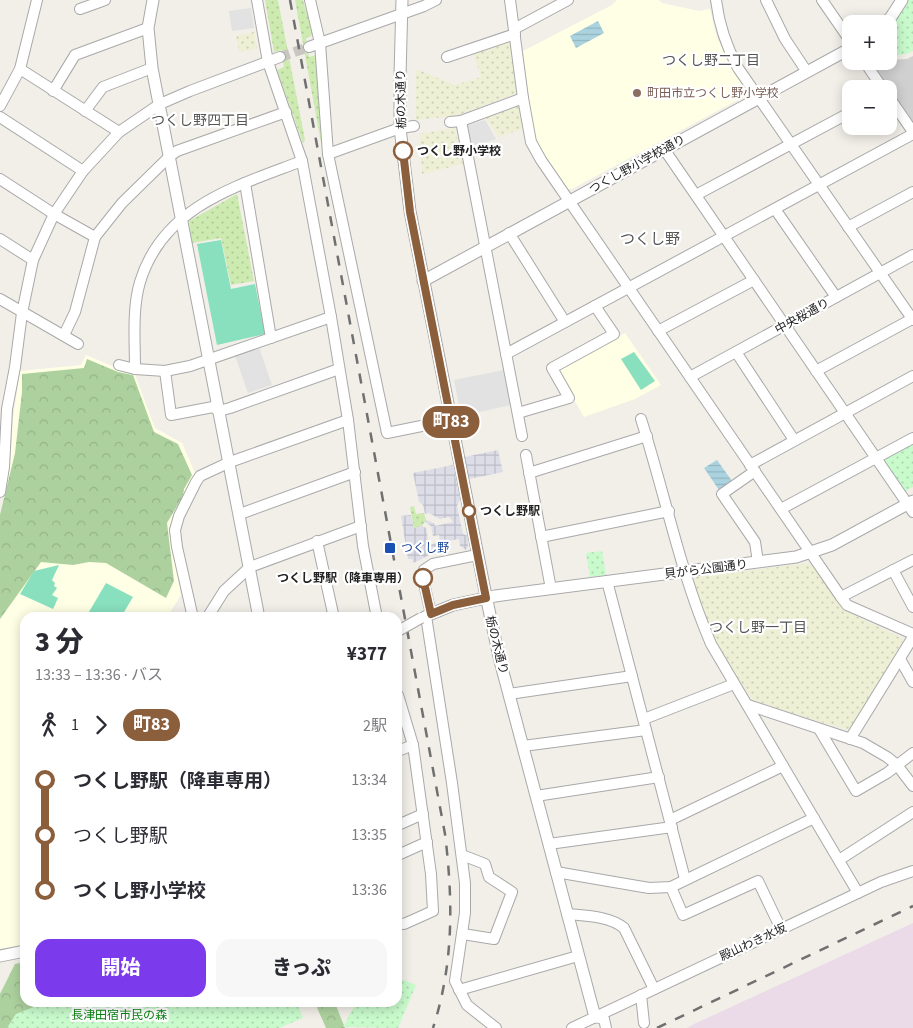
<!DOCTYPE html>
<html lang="ja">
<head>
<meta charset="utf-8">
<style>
	body { margin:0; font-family:"Source Sans 3","Noto Sans JP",sans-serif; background:#f7f7f7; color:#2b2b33; height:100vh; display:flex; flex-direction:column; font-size:19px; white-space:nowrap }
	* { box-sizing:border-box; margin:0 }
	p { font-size:16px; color:#7c7c81 }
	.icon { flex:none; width:28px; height:28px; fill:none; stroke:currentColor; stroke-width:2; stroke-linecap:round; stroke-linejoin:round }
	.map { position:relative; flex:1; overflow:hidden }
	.sheet { position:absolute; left:20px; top:612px; width:382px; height:395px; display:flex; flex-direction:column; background:#fff; border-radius:15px; box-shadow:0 2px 12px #0003 }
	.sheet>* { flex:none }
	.badge { padding:0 10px; border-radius:16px; font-size:18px; line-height:32px }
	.tools { position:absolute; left:842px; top:15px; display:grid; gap:10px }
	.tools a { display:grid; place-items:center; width:55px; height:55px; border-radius:10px; background:#fff; box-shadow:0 2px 12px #0003; font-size:25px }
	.map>.badge { position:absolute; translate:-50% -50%; box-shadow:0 0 0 2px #fff }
	.legs { display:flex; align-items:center; gap:8px; height:55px; padding:0 15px; font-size:16px }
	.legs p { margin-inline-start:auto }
	.headline { display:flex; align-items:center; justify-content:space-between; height:85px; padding:0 15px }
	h1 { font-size:28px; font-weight:800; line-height:38px }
	.button { display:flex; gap:10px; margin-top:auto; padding:10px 15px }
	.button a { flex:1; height:58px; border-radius:15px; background:#7c3aed; color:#fff; font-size:20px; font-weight:800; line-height:58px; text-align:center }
	.button a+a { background:#f7f7f7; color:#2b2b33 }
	ul { padding:0 15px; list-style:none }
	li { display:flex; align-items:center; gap:18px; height:55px; font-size:19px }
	li i { display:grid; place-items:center; width:8px; height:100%; margin:0 6px; background:currentColor }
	li i::after { content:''; width:12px; height:12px; margin:-6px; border:4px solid; border-radius:50%; background:#fff }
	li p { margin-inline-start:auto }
	li:first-child i { background:linear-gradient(#0000 50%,currentColor 0) }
	li:last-child i { background:linear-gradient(currentColor 50%,#0000 0) }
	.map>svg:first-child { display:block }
</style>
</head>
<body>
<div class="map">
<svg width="913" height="1028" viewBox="0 0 913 1028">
	<defs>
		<pattern id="farmland-dots" width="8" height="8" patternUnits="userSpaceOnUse" patternTransform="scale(1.25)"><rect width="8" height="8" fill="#eef0d5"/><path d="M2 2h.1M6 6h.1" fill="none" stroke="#ccceb7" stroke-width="1.8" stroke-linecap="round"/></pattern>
		<pattern id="grass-dots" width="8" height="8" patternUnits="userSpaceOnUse" patternTransform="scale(1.25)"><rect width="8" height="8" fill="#cdebb0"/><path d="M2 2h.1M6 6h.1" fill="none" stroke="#b0c997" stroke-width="1.8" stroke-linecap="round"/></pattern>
		<pattern id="forest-crowns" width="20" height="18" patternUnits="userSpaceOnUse" patternTransform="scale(1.25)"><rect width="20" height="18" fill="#add19e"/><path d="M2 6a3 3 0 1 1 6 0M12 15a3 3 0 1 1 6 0" fill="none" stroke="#95b388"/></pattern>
		<pattern id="park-dots" width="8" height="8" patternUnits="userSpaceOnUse" patternTransform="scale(1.25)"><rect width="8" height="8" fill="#c8facc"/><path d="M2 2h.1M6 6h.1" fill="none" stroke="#acd6af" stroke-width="1.8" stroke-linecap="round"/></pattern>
		<pattern id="plaza-grid" width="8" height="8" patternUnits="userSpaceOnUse" patternTransform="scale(1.25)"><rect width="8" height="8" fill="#dddde8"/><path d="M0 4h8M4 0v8" fill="none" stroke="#bdbdc7"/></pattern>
		<pattern id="water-rules" width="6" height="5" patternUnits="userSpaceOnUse" patternTransform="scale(1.25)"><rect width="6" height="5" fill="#aad3df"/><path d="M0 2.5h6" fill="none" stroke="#92b5bf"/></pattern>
	</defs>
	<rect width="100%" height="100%" fill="#f2efe9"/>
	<g fill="#ffffe5">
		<polygon points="617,0 659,0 662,3 699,11 710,9 717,38 734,71 747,90 745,96 572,189 567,189 540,150 533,132 523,51 612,5"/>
		<polygon points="625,333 661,385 635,399 584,417 559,374 560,370"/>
		<polygon points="86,355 119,369 134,372 155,428 182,443 195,473 190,481 185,496 175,513 170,532 181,595 167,617 25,618 25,944 0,949 0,515 2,513 10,466 13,418 20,371 81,365"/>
	</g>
	<polygon fill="#d0d0d0" points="913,56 913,125 870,61 889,61 889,60 907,59"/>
	<polygon fill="#ebdbe8" points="913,923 913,1028 687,1028 694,1024"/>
	<g fill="url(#farmland-dots)">
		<polygon points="254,32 257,49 239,52 236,36"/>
		<polygon points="510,40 518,93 455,116 416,120 416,69 455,85 481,77 473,53"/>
		<polygon points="516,105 521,109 522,129 498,137 486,118"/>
		<polygon points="455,128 463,164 422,174 419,134"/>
		<polygon points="808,563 815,567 844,610 904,639 851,730 827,724 752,700 715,642 704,616 694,581 696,577"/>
	</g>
	<g fill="url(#grass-dots)">
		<polygon points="265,0 278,0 305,140 303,143 277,70 284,67 282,50 274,52"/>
		<polygon points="295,0 303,0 313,35 306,38 309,57 316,55 323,142 321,143"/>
		<polygon points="237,194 254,281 231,285 221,238 192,243 189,221"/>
		<polygon points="414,506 416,514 424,513 426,520 422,526 414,528 410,507"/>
	</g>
	<g fill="url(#forest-crowns)">
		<polygon points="87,359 118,372 133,375 154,432 178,444 192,475 184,489 183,496 167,523 174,581 166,598 106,563 89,562 73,565 41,562 0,619 0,515 15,453 22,392 22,374 84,368"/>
		<polygon points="25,962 25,1002 229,1003 241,1028 0,1028 0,994 15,964"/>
		<polygon points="315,1003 335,1003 345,1028 326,1028"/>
	</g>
	<g fill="url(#park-dots)">
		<polygon points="908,0 913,0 913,51 906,54 889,56 889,27"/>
		<polygon points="913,443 913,487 904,492 882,460"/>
		<polygon points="602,551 606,575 590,577 586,553"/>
		<polygon points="398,978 416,985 398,1028 343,1027 356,1003 398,1002"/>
		<polygon points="44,1003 297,1003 303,1018 279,1028 7,1028 16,1014"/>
	</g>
	<g fill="#88e0be">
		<polygon points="221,240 231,289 255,284 265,334 217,345 197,244"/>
		<polygon points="634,352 655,381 641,390 621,359"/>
		<polygon points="59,565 52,580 55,583 54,586 57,588 52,595 58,598 53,609 20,594 34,571"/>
		<polygon points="106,583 133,597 121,617 86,617"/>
	</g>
	<g fill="#e2e2e2">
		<polygon points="251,8 254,28 232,31 229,11"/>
		<polygon points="485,120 496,139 470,148 465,126"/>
		<polygon points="259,347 272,385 248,393 235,356"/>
		<polygon points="504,370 511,405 461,416 454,380"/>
	</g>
	<g fill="url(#plaza-grid)">
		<polygon points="498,450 503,472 469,479 465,457"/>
		<polygon points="453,465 460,499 457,506 463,534 468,536 468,547 466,550 460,546 459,539 448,541 449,545 438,547 439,553 429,555 418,561 413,563 412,559 408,559 401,516 411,515 414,528 422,526 426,528 429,545 440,542 439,535 433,536 431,526 425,522 426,520 434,523 435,526 453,522 449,517 440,519 429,513 425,514 423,505 419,502 413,473"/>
	</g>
	<g fill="url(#water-rules)">
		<polygon points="598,21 604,33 576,48 570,36"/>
		<polygon points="717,460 732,481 719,490 704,468"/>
	</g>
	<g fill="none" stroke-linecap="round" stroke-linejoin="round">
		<polyline stroke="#c8c6c1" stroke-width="10" stroke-dasharray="10 5" stroke-linecap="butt" points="280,57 309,47"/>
		<g stroke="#a9a9a9" stroke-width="12">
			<g id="minor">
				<polyline points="257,0 268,62 302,161 331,317 348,420 363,546 377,618"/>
				<polyline points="310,0 320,43 328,154 387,433 451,420"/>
				<polyline points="510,0 523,98 531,142 541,160 841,597 847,605 913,634"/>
				<path d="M716 0C719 25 726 46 738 68L913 320"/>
				<polyline points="766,0 785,39 807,72"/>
				<polyline points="822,0 851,42"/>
				<polyline points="80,9 105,0"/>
				<polyline points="514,29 568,0"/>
				<polyline points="309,47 424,6 436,0"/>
				<polyline points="447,57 515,34"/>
				<polyline points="864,61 883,89"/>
				<polyline points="20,69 119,132"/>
				<polyline points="53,91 75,55 148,28"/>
				<polyline points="889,97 913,132"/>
				<polyline points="0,106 20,69 37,0"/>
				<polyline points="85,111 103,87 152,68"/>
				<polyline points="0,117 83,171"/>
				<polyline points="461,121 522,436"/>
				<polyline points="450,122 461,121 523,98"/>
				<polyline points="664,149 913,512"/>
				<polyline points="328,154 400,128 414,126"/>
				<polyline points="0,179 54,214 95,237"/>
				<polyline points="245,183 271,338"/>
				<polyline points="696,195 851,112"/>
				<polyline points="775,209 836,297"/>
				<polyline points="848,227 913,192"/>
				<polyline points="509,233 565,322"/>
				<polyline points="0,239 33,260"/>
				<polyline points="0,299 78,344"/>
				<polyline points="658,331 754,280"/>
				<polyline points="64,335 75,312 95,237 122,203 170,156 177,151 286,112"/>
				<polyline points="736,352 794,440"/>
				<polyline points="506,354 913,134"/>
				<polyline points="119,365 135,369 165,371 190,366 331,317"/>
				<path d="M135 369C135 341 132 309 140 282 163 206 237 186 302 161"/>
				<polyline points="165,371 171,415 213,407 219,411 230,408 339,369"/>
				<polyline points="816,371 912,319"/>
				<polyline points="690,377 913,255"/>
				<polyline points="518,413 569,398 552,368 614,334 595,306"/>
				<path d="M641 419C665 494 680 572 711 644L858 893"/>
				<polyline points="526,455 551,589"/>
				<polyline points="750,465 913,376"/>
				<polyline points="755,471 722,494 755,542 758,562"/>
				<polyline points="529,473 647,436"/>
				<polyline points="0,492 4,467 7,409 15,367 22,313 33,260 54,214 83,171 119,132 160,104 190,91 280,57"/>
				<polyline points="781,509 913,438"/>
				<polyline points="240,514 355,472"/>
				<polyline points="541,537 669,511"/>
				<polyline points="317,541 334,618"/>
				<polyline points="893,570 913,607"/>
				<polyline points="607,581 685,879"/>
				<polyline points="841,597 913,560"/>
				<polyline points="426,616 452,783 465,883 465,913 455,981 467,1005 496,1028"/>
				<polyline points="424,617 431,614 423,579 424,570 433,564 477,555"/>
				<polyline points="193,618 177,547 175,530 179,516 196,482 200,476 230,462 348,420"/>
				<polyline points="207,618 224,591 250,567 361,526"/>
				<polyline points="900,659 913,682"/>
				<polyline points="509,694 632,676"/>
				<polyline points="398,695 413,745 431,874 433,911 404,924 398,923"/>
				<polyline points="748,705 863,743 887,757 897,765 913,786"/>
				<polyline points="644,719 734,684"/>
				<polyline points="819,729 856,791 887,773 913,753"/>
				<polyline points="850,739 913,637"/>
				<polyline points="523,746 646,730"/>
				<polyline points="398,751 413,745"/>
				<polyline points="536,796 659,777"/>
				<polyline points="670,820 783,766"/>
				<polyline points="398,825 423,814"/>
				<polyline points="549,844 672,827"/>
				<polyline points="398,855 427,842"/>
				<polyline points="462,855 485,864 489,877 512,892 494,939 463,934"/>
				<polyline points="839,860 913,812"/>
				<polyline points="556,872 649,888 671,887 814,818"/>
				<polyline points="671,887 683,915 758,881 781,929"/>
				<path d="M567 914C586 916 609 916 624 928L654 989"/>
				<polyline points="459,990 578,956"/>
				<polyline points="641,995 644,1023"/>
				<polyline points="595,1017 604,1019 606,1028"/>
				<polyline points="572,1028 881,882 913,871"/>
			</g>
		</g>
		<g stroke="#a9a9a9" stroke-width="13">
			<g id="tertiary">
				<polyline points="153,0 148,28 152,68 259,618"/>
				<polyline points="402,0 400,76 400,128 410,211 485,591 499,657 595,1017"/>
				<polyline points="884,24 891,17 902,0"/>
				<polyline points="423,281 851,48"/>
				<polyline points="431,614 453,605 495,596 796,557 832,545 913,501"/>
				<polyline points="0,956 25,951"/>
			</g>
		</g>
		<use href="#minor" stroke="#fff" stroke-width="10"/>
		<use href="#tertiary" stroke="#fff" stroke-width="11"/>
		<g stroke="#707070" stroke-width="2.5" stroke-dasharray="10 10" stroke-linecap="butt">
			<path d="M290 0 445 834C453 900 454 963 433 1028"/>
			<polyline points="657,1028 913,906"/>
		</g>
		<g stroke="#a9a9a9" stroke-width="12" stroke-linecap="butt">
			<polyline id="minor-bridge" points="398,631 421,618"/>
		</g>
		<use href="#minor-bridge" stroke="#fff" stroke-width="10"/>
	</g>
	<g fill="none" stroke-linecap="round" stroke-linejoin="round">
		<g stroke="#fff" stroke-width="11">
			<polyline id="line-1" points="403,151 410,212 486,598 453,605 431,614 423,578"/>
		</g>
		<use href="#line-1" stroke="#8b5e3c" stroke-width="8"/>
	</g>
	<circle fill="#8d6e63" stroke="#fff" stroke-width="2" cx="637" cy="93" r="5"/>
	<g fill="#fff" stroke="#8b5e3c" stroke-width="2.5">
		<circle cx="403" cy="151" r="9"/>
		<circle cx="469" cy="511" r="6"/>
		<circle cx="423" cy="578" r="9"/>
	</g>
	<rect fill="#1a4fb4" stroke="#fff" stroke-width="2" x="384" y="542" width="12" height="12" rx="2.5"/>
	<g text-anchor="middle" stroke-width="4.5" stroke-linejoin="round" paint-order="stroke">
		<g font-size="12" fill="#785e54" stroke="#fff" text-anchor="start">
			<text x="647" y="97">町田市立つくし野小学校</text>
		</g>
		<g font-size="12" fill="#222" stroke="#fff">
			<text transform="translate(401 99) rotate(-91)" y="4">栃の木通り</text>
			<text transform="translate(637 164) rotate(-29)" y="4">つくし野小学校通り</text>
			<text transform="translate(802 316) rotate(-29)" y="4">中央桜通り</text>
			<text transform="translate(706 569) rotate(-7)" y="4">貝がら公園通り</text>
			<text transform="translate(497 645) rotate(76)" y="4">栃の木通り</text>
			<text transform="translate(753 942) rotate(-25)" y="4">殿山わき水坂</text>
		</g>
		<g font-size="12" font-weight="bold" fill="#222" stroke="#fff" text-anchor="start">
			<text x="417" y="155">つくし野小学校</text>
			<text x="480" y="515">つくし野駅</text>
			<text x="409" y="582" text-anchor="end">つくし野駅（降車専用）</text>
		</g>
		<g font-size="12" fill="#164399" stroke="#fff" text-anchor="start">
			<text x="401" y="552">つくし野</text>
		</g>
		<g font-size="12" fill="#0c8416" stroke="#fff">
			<text x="119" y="1019">長津田宿市民の森</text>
		</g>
		<g font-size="14" fill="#555" stroke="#fff">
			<text x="711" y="65">つくし野二丁目</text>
			<text x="200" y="125">つくし野四丁目</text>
			<text x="758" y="632">つくし野一丁目</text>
		</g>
		<g font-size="15" fill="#555" stroke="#fff">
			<text x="650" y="244">つくし野</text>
		</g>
	</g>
</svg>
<div class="tools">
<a>+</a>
<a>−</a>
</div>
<b class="badge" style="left:451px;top:422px;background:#8b5e3c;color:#fff">町83</b>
<section class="sheet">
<div class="headline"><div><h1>3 分</h1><p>13:33 – 13:36 · バス</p></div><b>¥377</b></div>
<div class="legs"><svg class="icon" aria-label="walk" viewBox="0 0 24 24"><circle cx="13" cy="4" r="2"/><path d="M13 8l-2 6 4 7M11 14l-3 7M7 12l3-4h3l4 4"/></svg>1<svg class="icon" aria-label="forward" viewBox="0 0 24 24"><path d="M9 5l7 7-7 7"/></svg><b class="badge" style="background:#8b5e3c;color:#fff">町83</b><p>2駅</p></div>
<ul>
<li><i style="color:#8b5e3c"></i><b>つくし野駅（降車専用）</b><p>13:34</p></li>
<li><i style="color:#8b5e3c"></i><span>つくし野駅</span><p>13:35</p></li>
<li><i style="color:#8b5e3c"></i><b>つくし野小学校</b><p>13:36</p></li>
</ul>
<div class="button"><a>開始</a><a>きっぷ</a></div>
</section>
</div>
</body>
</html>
